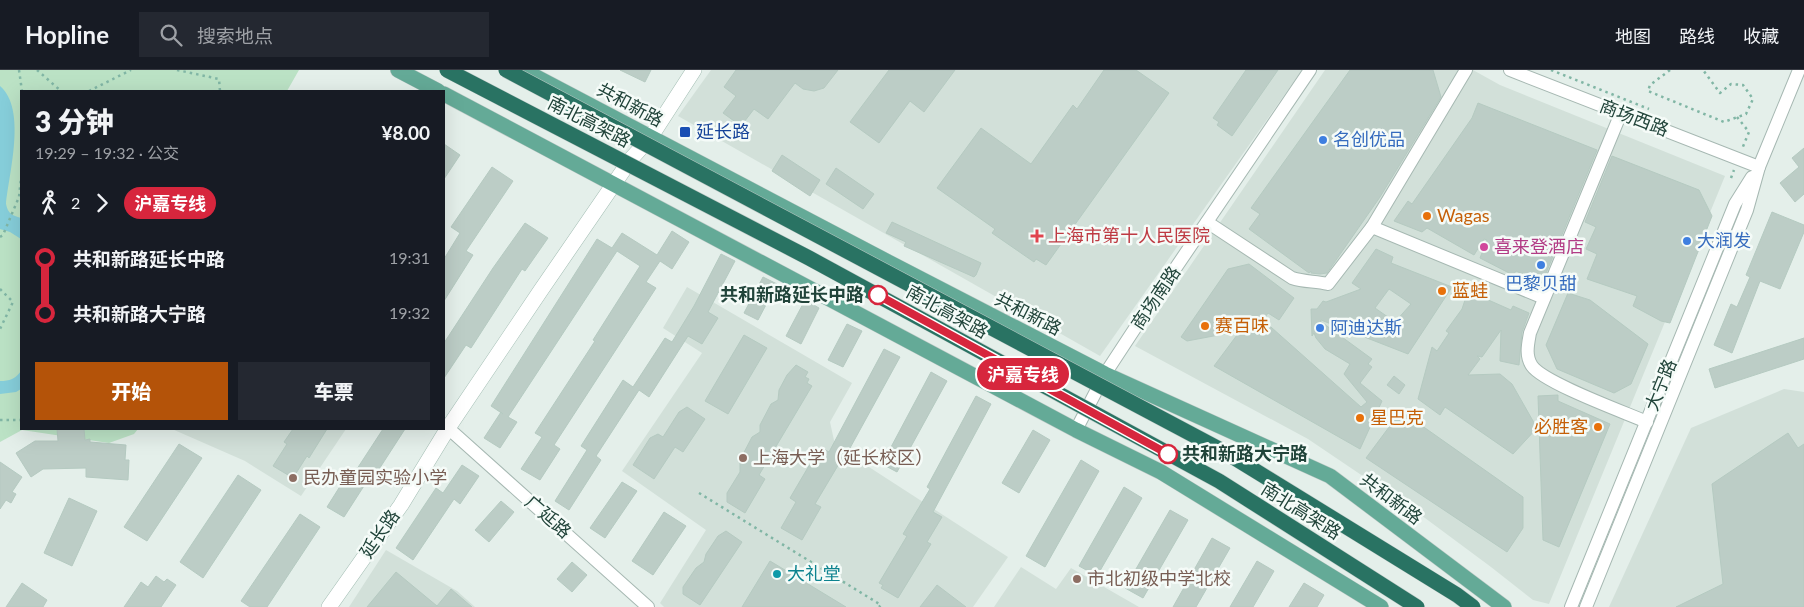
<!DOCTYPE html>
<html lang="zh">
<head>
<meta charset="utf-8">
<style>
	body { margin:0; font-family:Lato,"Noto Sans SC",sans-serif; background:#242831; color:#f1f3f6; height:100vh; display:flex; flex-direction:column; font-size:19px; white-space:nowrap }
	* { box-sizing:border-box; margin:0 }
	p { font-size:16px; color:#9ea1a6 }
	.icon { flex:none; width:28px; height:28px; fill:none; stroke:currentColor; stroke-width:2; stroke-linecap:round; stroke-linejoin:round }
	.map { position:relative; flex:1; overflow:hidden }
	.sheet { position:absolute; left:20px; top:20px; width:425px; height:340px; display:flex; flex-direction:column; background:#171b24; border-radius:0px; box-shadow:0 5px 20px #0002 }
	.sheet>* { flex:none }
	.badge { padding:0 10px; border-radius:16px; font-size:18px; line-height:32px }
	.map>.badge { position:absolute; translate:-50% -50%; box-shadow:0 0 0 2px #fff }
	.legs { display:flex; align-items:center; gap:8px; height:55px; padding:0 15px; font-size:16px }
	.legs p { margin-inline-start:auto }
	.head { display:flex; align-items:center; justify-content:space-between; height:85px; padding:0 15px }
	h1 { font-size:28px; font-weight:800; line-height:38px }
	.action { display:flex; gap:10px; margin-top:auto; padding:10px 15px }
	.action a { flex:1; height:58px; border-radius:0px; background:#b45309; color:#fff; font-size:20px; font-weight:800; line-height:58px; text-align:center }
	.action a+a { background:#242831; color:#f1f3f6 }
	ul { padding:0 15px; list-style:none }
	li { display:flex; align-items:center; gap:18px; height:55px; font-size:19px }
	li i { display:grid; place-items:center; width:8px; height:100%; margin:0 6px; background:currentColor }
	li i::after { content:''; width:12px; height:12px; margin:-6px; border:4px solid; border-radius:50%; background:#171b24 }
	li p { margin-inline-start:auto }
	li:first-child i { background:linear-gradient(#0000 50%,currentColor 0) }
	li:last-child i { background:linear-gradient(currentColor 50%,#0000 0) }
	header { display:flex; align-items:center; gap:30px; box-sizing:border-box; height:70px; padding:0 25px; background:#171b24; border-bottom:1px solid #363941 }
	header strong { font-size:24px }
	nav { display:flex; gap:28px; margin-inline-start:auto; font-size:18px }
	.search { width:350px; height:45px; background:#242831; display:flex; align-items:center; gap:12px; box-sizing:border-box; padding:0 18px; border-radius:0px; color:#9ea1a6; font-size:19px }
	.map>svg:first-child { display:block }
</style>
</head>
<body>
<header>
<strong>Hopline</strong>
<div class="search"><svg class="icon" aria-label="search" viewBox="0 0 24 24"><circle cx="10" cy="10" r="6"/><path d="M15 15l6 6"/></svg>搜索地点</div>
<nav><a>地图</a><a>路线</a><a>收藏</a></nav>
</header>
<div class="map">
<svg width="1804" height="537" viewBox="0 0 1804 537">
	<rect width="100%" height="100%" fill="#e4efea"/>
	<g fill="#d2e0d9">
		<polygon points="711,0 1302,0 1100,286 678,46"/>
		<polygon points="1325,0 1473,0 1500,15 1725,106 1549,534 1533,530 1491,497 1425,448 1308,369 1135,276"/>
		<polygon points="687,217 852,313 830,352 835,375 1008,487 973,537 664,537 660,533 706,460 622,401 702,283 663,258"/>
		<polygon points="1784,319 1804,322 1804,537 1609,537 1691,358"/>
		<polygon points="172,359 346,359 301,426 245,391"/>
		<polygon points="386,480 457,521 475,537 349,537"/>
		<polygon points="1021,497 1056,519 1071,498 1139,537 994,537"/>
	</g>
	<polygon fill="#bbe2c5" points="0,0 299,0 287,21 21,21 21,359 138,359 134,364 109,373 22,360 0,372"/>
	<g fill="#86ceda">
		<path d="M0 16C27 39 9 103 6 134 8 144 12 145 21 148V169L10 162 0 159Z"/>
		<path d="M21 301V319L16 322 0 324V311C10 311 15 309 21 301Z"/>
	</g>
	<g fill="#bccdc6" stroke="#b5cac1" fill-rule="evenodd">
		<polygon points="620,0 651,0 645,12"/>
		<polygon points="736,0 838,0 824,18 814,21 803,19 795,13 768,49 754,39 741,56 723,43 736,26 724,17"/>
		<polygon points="889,0 955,0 924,42 910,31 879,73 850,52"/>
		<polygon points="1104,0 1136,0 1169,23 1046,195 1036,189 1034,192 992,163 995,159 937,118 981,58 1031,94 1073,35 1077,39"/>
		<polygon points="1246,0 1278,0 1232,66 1217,55 1219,52 1213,48"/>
		<polygon points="1350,0 1433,0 1441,27 1380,127 1341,183 1327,203 1320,204 1311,203 1311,201 1309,203 1249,159 1260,144 1251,138"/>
		<polygon points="1478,33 1597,80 1542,213 1516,201 1513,205 1480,188 1487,170 1484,169 1474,185 1427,158 1422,162 1394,151 1408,131 1412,134 1472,48"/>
		<polygon points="444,74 460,85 444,109"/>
		<polygon points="1804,78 1804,124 1795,132 1780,113 1799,97 1792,88"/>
		<polygon points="782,85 820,110 810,126 772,101"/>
		<polygon points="1612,86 1699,120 1712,146 1670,253 1661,251 1633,236 1637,226 1587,209 1597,184 1586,179 1596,157 1585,152"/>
		<polygon points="492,97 513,111 466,181 473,185 444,231 444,189 460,163 451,157"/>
		<polygon points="836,98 874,124 863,139 826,114"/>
		<polygon points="1772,142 1804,155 1804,162 1780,219 1760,211 1732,283 1714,275 1731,234 1737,237 1750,207 1746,205"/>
		<polygon points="892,152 981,193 976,205 974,207 904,176 906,172 886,163"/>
		<polygon points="525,153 548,168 525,201 522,199 471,278 466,275 444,308 444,273 493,198"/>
		<polygon points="672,161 689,172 672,199 660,191 646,212 656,218 554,375 560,379 540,410 521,399 542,367 535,363 595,271 593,270 640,196 617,181 508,347 517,352 500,378 484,368 501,342 503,344 491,336 597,169 612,178 622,163 657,185"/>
		<path d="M1376 179 1393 187 1391 193 1452 217 1408 284 1321 250 1320 251 1372 289 1368 294 1372 297 1360 313 1382 331 1360 379 1214 296 1240 261 1187 271 1181 267 1228 199 1249 194 1294 228 1279 250 1268 243 1263 250 1361 337 1367 332 1344 304 1350 294 1325 279 1316 268 1314 263 1312 266 1311 239H1317L1323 231 1326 232 1361 219 1352 213ZM1389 219 1411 234 1395 252 1375 238Z"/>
		<polygon points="721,184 735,191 708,242 718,248 702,274 688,266 649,327 639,320 596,386 601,390 569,440 555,431 587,380 581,376 623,310 633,317 665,268 672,272 694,236"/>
		<polygon points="763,207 777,214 758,250 744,243"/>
		<polygon points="1468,221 1511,240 1513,236 1529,243 1522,262 1519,295 1500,291 1501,260 1482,287 1477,286 1480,289 1468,305 1500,304 1512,314 1537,358 1513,384 1445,337 1440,345 1418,329 1432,277 1437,281 1449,263 1446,261 1462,239"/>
		<polygon points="1568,223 1590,230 1648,274 1631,314 1614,323 1557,299 1546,275"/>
		<polygon points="805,230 819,238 801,274 786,266"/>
		<polygon points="847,254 862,261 843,297 828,290"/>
		<polygon points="744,265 767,278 728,344 705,331"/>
		<polygon points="1804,268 1804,289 1715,318 1709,299"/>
		<polygon points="884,279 900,287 850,378 849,377 815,434 821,437 802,470 781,458 796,432 790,428 820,377 829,382"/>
		<polygon points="796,295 808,302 805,307 809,309 807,313 812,316 759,405 765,409 745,443 727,432 727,423 740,402 740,390 752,367 760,362 760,355 771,334 778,330 779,320 787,305"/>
		<polygon points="931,302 947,311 897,402 882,394"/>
		<polygon points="1394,306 1405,315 1399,324 1387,315"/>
		<polygon points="1558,325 1558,331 1610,354 1559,477 1543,470 1538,326"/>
		<polygon points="976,326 991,334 933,442 942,447 927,472 931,474 898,528 881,518 883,515 879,513 907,466 903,464 930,419 927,417"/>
		<polygon points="687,337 705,349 683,382 675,377 654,409 633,395 650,368 658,364 663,367 679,342"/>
		<polygon points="1401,341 1523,427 1523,458 1507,482 1366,388"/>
		<polygon points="57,359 84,359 85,370 90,369 90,372 126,375 125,390 129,390 128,410 86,407 86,398 43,399 31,407 16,383 35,371 58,371"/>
		<polygon points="293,359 327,359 309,388 307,386 293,408 273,396 287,374 284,372"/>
		<polygon points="383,359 405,359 374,407 371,405 344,447 327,437 349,402 353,405"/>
		<polygon points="1033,360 1050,370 1019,423 1002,413"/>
		<polygon points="1788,363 1798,378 1804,374 1804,537 1676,537 1723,514 1712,414"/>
		<polygon points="179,374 202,388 147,471 124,457"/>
		<polygon points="1081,390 1099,401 1045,497 1026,486"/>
		<polygon points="0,392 22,407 12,422 16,424 11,433 6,430 0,439"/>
		<polygon points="462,395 479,406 460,434 454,429 413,490 396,478 436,418 443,423"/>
		<polygon points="238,405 261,420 203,508 180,492"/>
		<polygon points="622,412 637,421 605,468 590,458"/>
		<polygon points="1124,417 1142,428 1097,506 1079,496"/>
		<polygon points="69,428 97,441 72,496 44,483"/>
		<polygon points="501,431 514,442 489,472 475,460"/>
		<polygon points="1170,440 1188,450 1143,528 1125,518"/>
		<polygon points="664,442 686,456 653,505 632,491"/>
		<polygon points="300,444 320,457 267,537 250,537 241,531"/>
		<polygon points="726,461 742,472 700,535 683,524 683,517 696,498 704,492 706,484 718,466"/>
		<polygon points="1212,468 1230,478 1196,537 1173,537"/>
		<polygon points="770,491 813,517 846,537 742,537"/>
		<polygon points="1257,491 1274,501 1253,537 1230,537"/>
		<polygon points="572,492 587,505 572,522 557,509"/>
		<polygon points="396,502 437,536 451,519 472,537 367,537"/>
		<polygon points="156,506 164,512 167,509 176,515 161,537 124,537 141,512 148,517"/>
		<polygon points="22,513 47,530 43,537 6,537"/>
		<polygon points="1304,513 1324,525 1317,537 1289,537"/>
		<polygon points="937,515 966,537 920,537"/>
	</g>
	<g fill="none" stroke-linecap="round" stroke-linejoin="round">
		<g stroke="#a6b8b2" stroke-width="14">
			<g id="street">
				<polyline points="1510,0 1759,97"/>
				<path d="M1621 43 1530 263C1528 274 1525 286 1532 296 1544 313 1624 342 1647 352"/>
				<path d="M1207 152 1292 208C1304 212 1315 211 1328 214L1372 157 1466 0"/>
				<polyline points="1372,157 1544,228"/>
				<polyline points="448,358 648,537"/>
				<polyline points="1076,360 1105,304 1145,243 1310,0"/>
				<polyline points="1571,537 1735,134 1752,107"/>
				<polyline points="1586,537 1747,140 1759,97 1799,0"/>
			</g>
		</g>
		<g stroke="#a1bcb2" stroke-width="16">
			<polyline id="secondary" points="329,537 401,435 448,358 541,220 631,89 650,68 694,0"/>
		</g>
		<g stroke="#c1cbc8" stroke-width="16">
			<g id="primary">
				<polyline points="398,0 438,21"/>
				<polyline points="523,0 888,192 1105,304 1330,406 1504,537"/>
				<polyline points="444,24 1076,360 1161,402 1381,537"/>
			</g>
		</g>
		<g stroke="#81b6a5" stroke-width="2.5" stroke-dasharray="2.5 4" stroke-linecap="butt">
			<polyline points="19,0 22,21"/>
			<polyline points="37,0 61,21"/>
			<polyline points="177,0 219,9 220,21"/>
			<polyline points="1551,0 1649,39"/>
			<polyline points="1670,0 1650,15 1648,21 1724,52 1746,44 1753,29 1743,15 1731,14 1720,23 1703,0"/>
			<polyline points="89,21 131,0"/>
			<polyline points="1737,47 1749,62 1742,79"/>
			<polyline points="1731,108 1734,100"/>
			<polyline points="0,167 3,165 19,127 21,108"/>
			<polyline points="0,219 13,232 0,259"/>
			<polyline points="0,350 21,350"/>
			<polyline points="699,423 881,535 879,537"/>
		</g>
		<use href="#street" stroke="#fff" stroke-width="12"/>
		<use href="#secondary" stroke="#fff" stroke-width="15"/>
		<use href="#primary" stroke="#64aa97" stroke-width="15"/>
		<g stroke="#c1cbc8" stroke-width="16" stroke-linecap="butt">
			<g id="highway-bridge">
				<polyline points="447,0 809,188 1219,411 1417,537"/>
				<polyline points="506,0 1225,382 1457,525 1473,537"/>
			</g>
		</g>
		<use href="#highway-bridge" stroke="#297363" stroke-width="15"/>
	</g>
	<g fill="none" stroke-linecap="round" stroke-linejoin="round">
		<g stroke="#fff" stroke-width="11">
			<polyline id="line-1" points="878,225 1168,384"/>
		</g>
		<use href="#line-1" stroke="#d7263d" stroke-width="8"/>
	</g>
	<rect fill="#1a4fb4" stroke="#f5fbf8" stroke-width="2" x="679" y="56" width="12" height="12" rx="2.5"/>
	<g fill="#3f7fe0" stroke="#f5fbf8" stroke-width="2">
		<circle cx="1323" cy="70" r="5"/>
		<circle cx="1687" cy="171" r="5"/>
		<circle cx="1541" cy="195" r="5"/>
		<circle cx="1320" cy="258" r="5"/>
	</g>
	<g fill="#e8710a" stroke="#f5fbf8" stroke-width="2">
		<circle cx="1427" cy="146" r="5"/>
		<circle cx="1442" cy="221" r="5"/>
		<circle cx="1205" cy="256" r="5"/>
		<circle cx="1360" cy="348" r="5"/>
		<circle cx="1598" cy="357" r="5"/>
	</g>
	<path fill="#e0444e" stroke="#f5fbf8" stroke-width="2" d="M1034.5 158.5h5v5h5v5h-5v5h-5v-5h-5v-5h5z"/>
	<circle fill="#d1479c" stroke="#f5fbf8" stroke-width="2" cx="1484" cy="177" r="5"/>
	<g fill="#fff" stroke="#d7263d" stroke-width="2.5">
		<circle cx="878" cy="225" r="9"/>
		<circle cx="1168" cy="384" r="9"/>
	</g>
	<g fill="#8d6e63" stroke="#f5fbf8" stroke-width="2">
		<circle cx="743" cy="388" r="5"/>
		<circle cx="293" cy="408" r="5"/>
		<circle cx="1077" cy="509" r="5"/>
	</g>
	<circle fill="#0f9aa8" stroke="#f5fbf8" stroke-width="2" cx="777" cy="504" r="5"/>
	<g text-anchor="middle" stroke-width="5" stroke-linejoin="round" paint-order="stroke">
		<g font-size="18" fill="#21443a" stroke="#f5fbf8">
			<text transform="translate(630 35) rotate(28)" y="6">共和新路</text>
			<text transform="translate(1634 48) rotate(21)" y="6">商场西路</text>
			<text transform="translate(589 52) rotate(27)" y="6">南北高架路</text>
			<text transform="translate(1156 228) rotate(-56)" y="6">商场南路</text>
			<text transform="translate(947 242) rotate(29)" y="6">南北高架路</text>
			<text transform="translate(1028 244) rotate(27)" y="6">共和新路</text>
			<text transform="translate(1661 315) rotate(-68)" y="6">大宁路</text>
			<text transform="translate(1391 429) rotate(37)" y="6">共和新路</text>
			<text transform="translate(1301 441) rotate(32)" y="6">南北高架路</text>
			<text transform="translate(548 447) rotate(41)" y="6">广延路</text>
			<text transform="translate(380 464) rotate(-55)" y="6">延长路</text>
		</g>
		<g font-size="18" fill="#164399" stroke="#f5fbf8" text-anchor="start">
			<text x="696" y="68">延长路</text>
		</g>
		<g font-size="18" fill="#366cbe" stroke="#f5fbf8" text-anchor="start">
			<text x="1333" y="76">名创优品</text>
			<text x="1697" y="177">大润发</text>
			<text x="1541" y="220" text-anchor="middle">巴黎贝甜</text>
			<text x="1330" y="264">阿迪达斯</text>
		</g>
		<g font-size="18" fill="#c56008" stroke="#f5fbf8" text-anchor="start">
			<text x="1437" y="152">Wagas</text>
			<text x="1452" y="227">蓝蛙</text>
			<text x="1215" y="262">赛百味</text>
			<text x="1370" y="354">星巴克</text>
			<text x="1588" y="363" text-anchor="end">必胜客</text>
		</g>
		<g font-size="18" fill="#be3a42" stroke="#f5fbf8" text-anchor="start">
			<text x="1048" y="172">上海市第十人民医院</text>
		</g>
		<g font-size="18" fill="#b23c85" stroke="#f5fbf8" text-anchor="start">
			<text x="1494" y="183">喜来登酒店</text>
		</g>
		<g font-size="18" font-weight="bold" fill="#21443a" stroke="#f5fbf8" text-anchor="end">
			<text x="864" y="231">共和新路延长中路</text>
			<text x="1182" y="390" text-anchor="start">共和新路大宁路</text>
		</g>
		<g font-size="18" fill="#785e54" stroke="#f5fbf8" text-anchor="start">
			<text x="753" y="394">上海大学（延长校区）</text>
			<text x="303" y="414">民办童园实验小学</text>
			<text x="1087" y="515">市北初级中学北校</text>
		</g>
		<g font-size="18" fill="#0d838f" stroke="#f5fbf8" text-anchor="start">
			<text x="787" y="510">大礼堂</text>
		</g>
	</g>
</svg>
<b class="badge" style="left:1023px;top:304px;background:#d7263d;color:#fff">沪嘉专线</b>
<section class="sheet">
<div class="head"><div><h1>3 分钟</h1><p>19:29 – 19:32 · 公交</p></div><b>¥8.00</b></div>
<div class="legs"><svg class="icon" aria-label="walk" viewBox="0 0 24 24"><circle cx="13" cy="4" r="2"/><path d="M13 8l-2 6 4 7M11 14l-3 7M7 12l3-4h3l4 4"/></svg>2<svg class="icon" aria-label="forward" viewBox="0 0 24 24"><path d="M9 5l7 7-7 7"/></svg><b class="badge" style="background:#d7263d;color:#fff">沪嘉专线</b></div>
<ul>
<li><i style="color:#d7263d"></i><b>共和新路延长中路</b><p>19:31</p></li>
<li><i style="color:#d7263d"></i><b>共和新路大宁路</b><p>19:32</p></li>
</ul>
<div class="action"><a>开始</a><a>车票</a></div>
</section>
</div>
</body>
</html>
